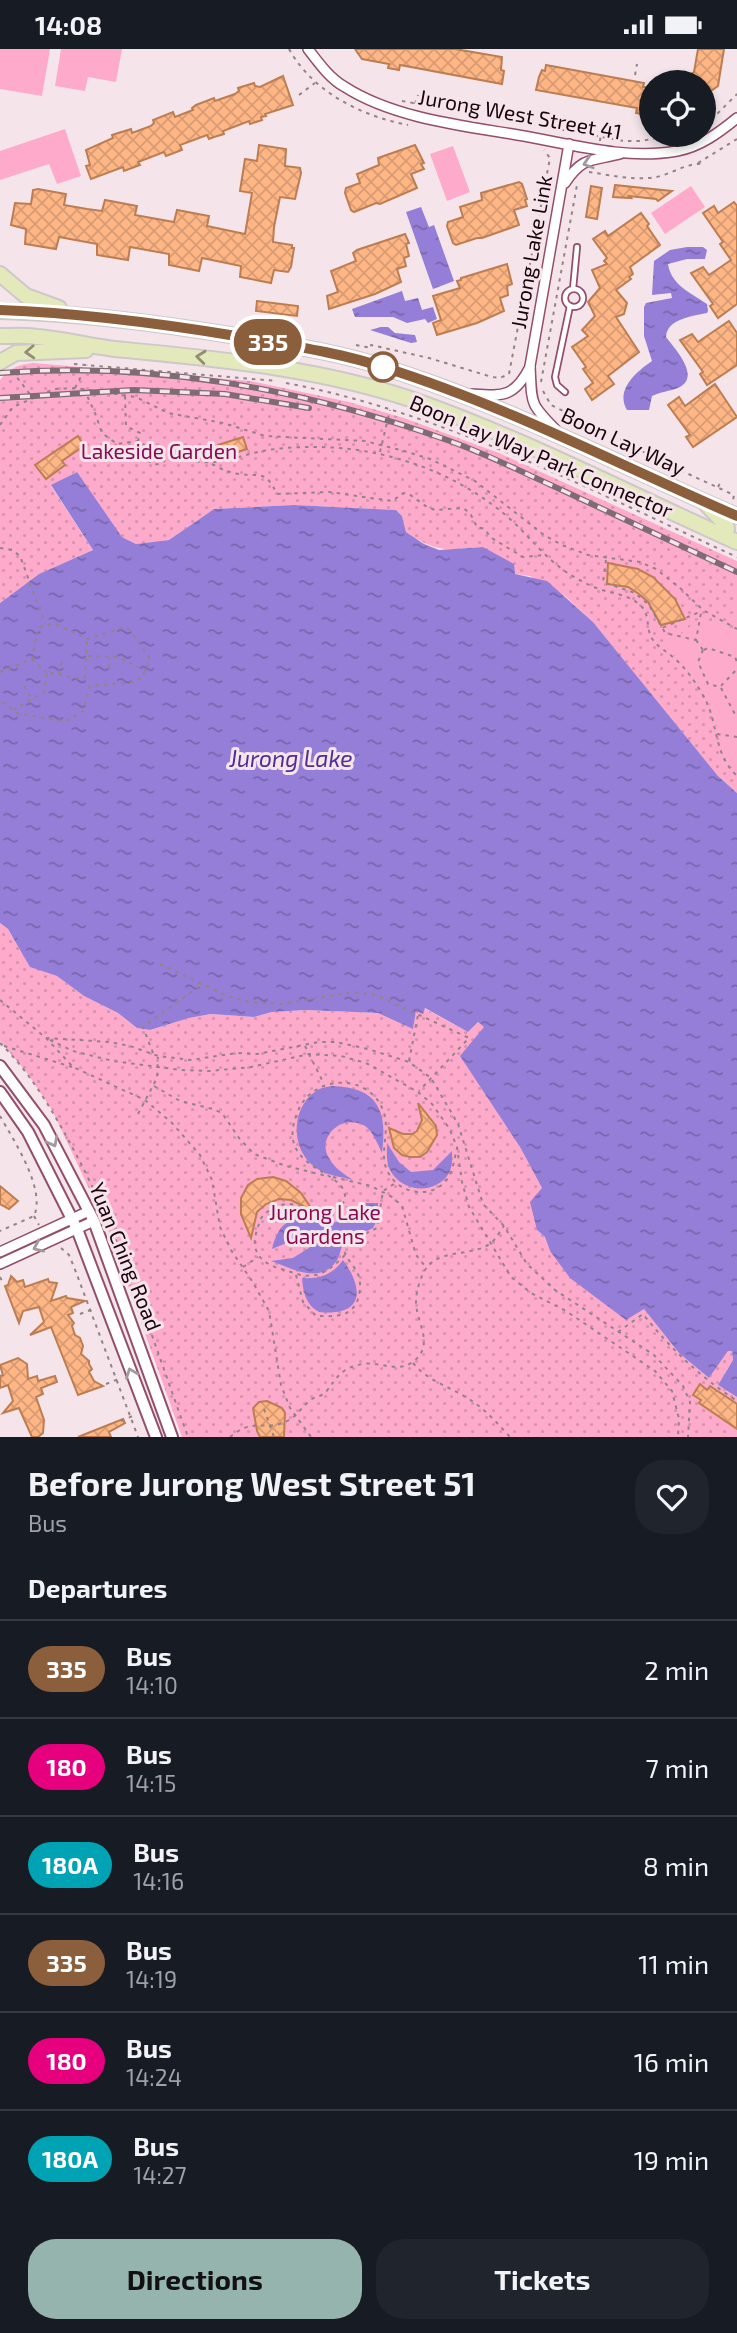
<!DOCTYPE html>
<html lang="en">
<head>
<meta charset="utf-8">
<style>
	body { margin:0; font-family:"Exo 2",sans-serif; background:#20242c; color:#f1f3f6; height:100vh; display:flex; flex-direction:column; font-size:26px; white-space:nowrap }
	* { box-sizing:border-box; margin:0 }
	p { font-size:23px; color:#9ea1a6 }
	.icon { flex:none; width:38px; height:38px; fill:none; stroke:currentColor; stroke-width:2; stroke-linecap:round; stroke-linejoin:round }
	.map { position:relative; height:1388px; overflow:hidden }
	.panel { display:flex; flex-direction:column; background:#171b24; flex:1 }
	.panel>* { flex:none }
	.badge { padding:0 14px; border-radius:23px; font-size:24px; line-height:46px }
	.tools { position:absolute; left:639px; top:21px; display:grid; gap:14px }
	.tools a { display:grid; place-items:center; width:77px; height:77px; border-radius:50%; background:#171b24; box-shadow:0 4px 10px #0003; font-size:35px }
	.map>.badge { position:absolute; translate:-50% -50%; box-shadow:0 0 0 4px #fff }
	h2 { padding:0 28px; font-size:26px; line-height:63px }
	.round { display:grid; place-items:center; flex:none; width:74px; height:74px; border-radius:28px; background:#20242c }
	.summary { display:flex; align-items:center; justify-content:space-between; height:119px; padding:0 28px }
	h1 { font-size:33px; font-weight:700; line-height:52px }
	.button { display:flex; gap:14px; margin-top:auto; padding:14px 28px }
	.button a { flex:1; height:80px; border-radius:28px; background:#95b4ae; color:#111; font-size:28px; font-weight:700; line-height:80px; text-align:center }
	.button a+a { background:#20242c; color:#f1f3f6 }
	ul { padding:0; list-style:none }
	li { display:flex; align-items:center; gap:21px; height:98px; padding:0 28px; border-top:2px solid #363941 }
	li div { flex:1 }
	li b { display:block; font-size:26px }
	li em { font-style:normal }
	li .badge { min-width:77px; font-weight:700; text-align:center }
	.status { display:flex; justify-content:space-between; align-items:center; height:49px; padding:0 35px; background:#171b24; direction:ltr }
	.status svg { height:19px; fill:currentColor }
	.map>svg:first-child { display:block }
</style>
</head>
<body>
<div class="status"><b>14:08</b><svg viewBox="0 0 49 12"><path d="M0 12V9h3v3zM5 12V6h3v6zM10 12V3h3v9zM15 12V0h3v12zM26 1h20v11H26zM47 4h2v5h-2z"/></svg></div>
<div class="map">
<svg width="737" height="1388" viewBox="0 0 737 1388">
	<defs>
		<pattern id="park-dots" width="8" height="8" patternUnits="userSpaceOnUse" patternTransform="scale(1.75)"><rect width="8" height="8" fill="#feabcb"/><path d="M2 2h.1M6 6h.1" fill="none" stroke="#d992ad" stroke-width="1.8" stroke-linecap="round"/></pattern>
		<pattern id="water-ripples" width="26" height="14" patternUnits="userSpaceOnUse" patternTransform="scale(1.75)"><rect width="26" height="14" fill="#957ed7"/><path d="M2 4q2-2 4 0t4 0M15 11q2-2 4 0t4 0" fill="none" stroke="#7965ad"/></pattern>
		<pattern id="building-cross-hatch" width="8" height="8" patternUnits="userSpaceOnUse" patternTransform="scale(1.75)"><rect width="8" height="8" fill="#feb685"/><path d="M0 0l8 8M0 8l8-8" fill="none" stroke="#d99b72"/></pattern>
	</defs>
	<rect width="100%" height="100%" fill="#f5e5ea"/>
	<g fill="url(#park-dots)">
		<path d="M33 314 250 332 349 353 404 369 499 404 737 512V744L718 727 593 573 565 547 530 527 515 525 483 498C447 500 438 505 406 483L402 467 396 461 294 456 214 460 169 491 136 495 122 488 76 423 51 437 93 501 39 525 0 554V331C9 319 18 316 33 314Z"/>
		<polygon points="0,874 8,880 30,917 57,927 84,947 118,964 137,979 150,981 189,969 211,965 254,968 272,963 306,961 378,964 413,979 416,961 424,959 468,983 478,973 485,978 520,1098 542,1139 537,1181 545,1188 550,1202 644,1260 679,1304 709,1329 728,1302 732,1302 733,1311 718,1336 737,1348 737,1388 182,1388 107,1178 52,1061 27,1024 0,992"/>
	</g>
	<g fill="#feabcb">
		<polygon points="0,0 50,0 42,47 0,40"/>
		<polygon points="61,0 122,0 116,33 88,28 85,42 55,37"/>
		<polygon points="65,80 81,127 57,135 49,115 0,131 0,102"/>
		<polygon points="453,97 470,143 447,152 430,105"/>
		<polygon points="691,137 705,158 665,185 651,164"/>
		<path d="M701 568 737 584V724C719 706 721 693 715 669 707 640 687 617 666 598Z"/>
	</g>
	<g fill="url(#water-ripples)">
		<polygon points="421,158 429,178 434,176 454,232 433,240 406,163"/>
		<path d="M687 198H703L707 201 705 210H687L668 215C671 236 691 244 707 255L708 262 707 264C692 267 667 270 666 288 675 300 702 328 678 339 670 342 660 343 652 347L649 361H627C615 341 636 323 652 312L644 287V258L646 254 672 249 671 244 652 246 654 212 670 201Z"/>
		<polygon points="402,242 405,252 418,249 422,261 433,258 437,270 428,274 425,270 407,274 393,268 355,268 352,260"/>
		<polygon points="381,278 388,278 395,284 415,286 417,293 411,294 370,281"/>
		<polygon points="77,423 122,488 136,495 169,491 214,460 294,456 396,461 402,467 406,483 424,495 439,501 483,498 514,515 515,525 547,532 593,573 718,727 737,744 737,1348 718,1336 733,1311 732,1302 728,1302 709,1329 679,1304 644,1260 626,1271 570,1229 550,1202 545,1188 537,1181 530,1153 542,1139 520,1098 460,1007 484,978 478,973 468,983 425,959 423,965 416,962 413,980 378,964 306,961 272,963 254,968 211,965 189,969 150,981 137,979 118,964 84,947 57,927 30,918 8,880 0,874 0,554 39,525 93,501 51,436"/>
		<path d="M332 1037C378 1038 388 1062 382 1104 378 1096 373 1082 365 1077 343 1064 316 1087 329 1109 334 1119 344 1125 353 1131 343 1128 330 1127 321 1122 291 1107 288 1061 316 1042 320 1039 327 1038 332 1037Z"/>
		<path d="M387 1094 399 1113 411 1123 433 1121 452 1102C452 1109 453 1117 449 1124 436 1146 402 1144 390 1121 386 1113 387 1103 387 1094Z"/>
		<path d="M366 1154H378V1169L373 1179C351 1190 338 1186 314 1188 299 1189 286 1194 272 1200 283 1155 308 1175 339 1173 350 1172 357 1158 366 1154Z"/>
		<path d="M318 1193H344C340 1200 340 1209 335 1214 318 1235 291 1219 271 1212L293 1209Z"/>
		<path d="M343 1211C365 1241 363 1268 319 1263 306 1256 303 1243 302 1229 320 1230 332 1226 343 1211Z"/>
	</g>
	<g fill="url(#building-cross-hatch)" stroke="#bd7d52" stroke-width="2">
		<polygon points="355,0 455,0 502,8 501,21 504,22 502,35 400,16 399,21 388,19 389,15 362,10"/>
		<polygon points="698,0 724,0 718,37 704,47 704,33 679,33 694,23"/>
		<polygon points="546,16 644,34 643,38 651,39 651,61 647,61 646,66 636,64 637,59 536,41 539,28 542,21 545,22"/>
		<polygon points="283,27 293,56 265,65 266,67 261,68 262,71 250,75 249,72 223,82 224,85 214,88 209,90 207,86 180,96 182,101 166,107 164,103 138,113 140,116 124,122 123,118 91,130 86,117 90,116 86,101 113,89 112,86 131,80 132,84 151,77 154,74 153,71 173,63 175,68 193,61 192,59 196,56 214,49 215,52 235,45 239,42 238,39 254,34 255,37 260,38"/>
		<polygon points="259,96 286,100 285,117 300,119 301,124 295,150 280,148 274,178 273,193 292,196 292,199 294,199 291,218 288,223 274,221 271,234 240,228 241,217 202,209 199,222 169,216 169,205 130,198 128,211 97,206 97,195 59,188 56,200 25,195 26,180 11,176 15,154 31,155 33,141 38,140 66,145 64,156 87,160 102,162 105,151 137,157 135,166 174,173 177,161 209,167 207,177 245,185 252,144 240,142 245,110 257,112"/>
		<polygon points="415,96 424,114 421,115 424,120 411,125 417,139 380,155 376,154 354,163 351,161 345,144 346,139 360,134 357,125 379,116 378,109"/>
		<polygon points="519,133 522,135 527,150 525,151 527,157 514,161 519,176 482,189 477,189 456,196 453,194 447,177 448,173 463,168 460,158 482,151 481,144"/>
		<polygon points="615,136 672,142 658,152 656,150 629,147 631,149 613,148"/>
		<polygon points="591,137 602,139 597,170 586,168"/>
		<polygon points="734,153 737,157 737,255 718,269 710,257 713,255 691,224 703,218 709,226 731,211 720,195 723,193 703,164 714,157 718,164"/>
		<polygon points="641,164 649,175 647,177 660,196 630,218 633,225 629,228 631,230 616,241 627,254 624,265 616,268 639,303 608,327 614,335 592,351 585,340 593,334 583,320 586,318 572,298 588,287 582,281 595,267 588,253 600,239 592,221 607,215 604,212 607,209 593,190 605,182 608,187"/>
		<polygon points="405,185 409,194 406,195 409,207 404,209 406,217 397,220 401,233 375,245 329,260 327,247 338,243 331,222 356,212 353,204 357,201"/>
		<polygon points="507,215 512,235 507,237 508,246 500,249 504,262 477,274 437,286 433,274 441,271 433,247 460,239 457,232 461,231 461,229"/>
		<polygon points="257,252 298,257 297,267 256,262"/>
		<polygon points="729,272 737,284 737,316 707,336 700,325 703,323 680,291 692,285 698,293"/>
		<polygon points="715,335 737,368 693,398 686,388 690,386 668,356 679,348 685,357"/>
		<polygon points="78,387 84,397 62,412 65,416 46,430 35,416"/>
		<polygon points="243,388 247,400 222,408 218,396"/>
		<polygon points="608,514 638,520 653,528 675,550 685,570 661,576 648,553 639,545 628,538 607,535"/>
		<polygon points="418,1054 436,1077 437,1086 427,1103 420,1108 410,1108 402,1106 394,1099 389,1079 403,1085 412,1085 417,1082 422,1071"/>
		<polygon points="273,1128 286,1132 301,1144 313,1162 291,1151 279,1150 266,1155 257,1163 251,1189 241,1165 241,1149 248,1136 257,1130"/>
		<polygon points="0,1137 18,1152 9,1160 0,1155"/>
		<polygon points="11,1227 17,1233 23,1231 25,1238 48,1230 49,1233 57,1234 51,1252 66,1247 67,1249 85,1252 71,1258 73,1264 68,1266 74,1274 72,1277 75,1286 80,1289 83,1297 81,1305 89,1312 89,1315 92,1320 89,1323 94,1332 103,1337 78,1346 51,1278 30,1286 44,1273 39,1258 23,1262 19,1274 5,1237 8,1236"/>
		<polygon points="18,1309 27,1315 28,1330 37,1327 38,1332 55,1327 57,1333 41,1339 43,1345 36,1348 44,1371 43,1384 38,1388 32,1388 19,1359 3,1364 13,1352 8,1336 0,1339 0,1327 3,1326 0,1316"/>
		<polygon points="700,1335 707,1341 710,1337 737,1355 737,1380 699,1354 701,1351 693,1346"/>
		<polygon points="267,1352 282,1359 285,1364 284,1388 260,1388 257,1382 253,1359 259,1353"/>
		<polygon points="123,1370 125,1374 109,1383 111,1388 78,1388"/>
	</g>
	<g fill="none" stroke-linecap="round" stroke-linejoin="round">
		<g stroke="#934e6c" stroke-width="8">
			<g id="service">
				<circle cx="574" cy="249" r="9"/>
				<polyline points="573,240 577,198"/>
				<polyline points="565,343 557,336 555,328 570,257"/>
			</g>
		</g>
		<g stroke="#934e6c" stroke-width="12">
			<g id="minor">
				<path d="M308 0C318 13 330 30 345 38 395 70 466 77 524 87 574 96 627 111 677 102 700 98 720 83 737 69"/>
				<path d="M565 134C582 108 591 112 620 105"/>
				<path d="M471 345C503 347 514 349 530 318"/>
				<path d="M556 381C529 354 532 355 530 317L569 95"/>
				<polyline points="0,1203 89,1162"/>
				<polyline points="0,1215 94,1172"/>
			</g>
		</g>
		<g stroke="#934e6c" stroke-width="14">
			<g id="tertiary">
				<polyline points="0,1017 44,1076 94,1172 172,1388"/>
				<polyline points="0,1043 28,1083 77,1180 156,1388"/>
			</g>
		</g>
		<g stroke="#cdc8ca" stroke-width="18">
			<g id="primary">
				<polyline points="0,225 26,247 59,259"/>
				<path d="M0 262C80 264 158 274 236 287 287 296 338 303 386 319 508 357 621 417 737 467"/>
				<path d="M0 287C12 287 25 286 37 288 63 290 89 297 115 300 219 310 323 319 422 354 530 393 632 446 737 493"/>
				<polyline points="0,313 16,304 86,301"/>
				<polyline points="707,456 726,476 727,480 716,483"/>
			</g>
		</g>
		<g stroke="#958289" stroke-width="2" stroke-dasharray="3.5 5" stroke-linecap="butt">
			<path d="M289 0C313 43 361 67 408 76"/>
			<polyline points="635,26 637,15"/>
			<polyline points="299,46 315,34"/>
			<polyline points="402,52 624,92 640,92 676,86"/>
			<polyline points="415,55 418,46"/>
			<polyline points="704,75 713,69 737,45"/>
			<polyline points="545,79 548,66"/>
			<polyline points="574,82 575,74"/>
			<polyline points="600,92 602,76"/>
			<polyline points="698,114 737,90"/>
			<path d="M589 123C610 126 635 132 656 128 672 125 688 113 704 115"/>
			<polyline points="356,296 371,299 371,296 429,309 492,328 500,329 509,325 550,109 544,101"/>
			<polyline points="74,315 277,332"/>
			<polyline points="12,322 32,348"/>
			<polyline points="541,333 577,136"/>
			<path d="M286 334C445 364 592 442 737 508"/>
			<polyline points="75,339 87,316"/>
			<path d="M84 340 95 364 102 384 117 395 138 392 144 396 148 412C172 426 164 391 179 396 184 398 186 407 189 411 213 416 223 412 246 406 266 400 289 398 310 398 382 397 456 422 510 470 530 488 546 510 569 525 579 531 590 537 602 541 615 545 630 546 641 557 651 567 645 580 653 591 658 598 666 602 673 608 686 619 697 635 705 650 719 677 713 704 737 727"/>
			<polyline points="543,342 551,356 626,393 658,411 734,446 733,451"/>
			<polyline points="125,347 126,377 140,384 138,392"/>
			<polyline points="0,376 13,358 54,340 75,339 136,348 168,364 223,374 265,387 365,392 404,402 430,410 475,432 544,486 562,496 588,506 640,513 656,520 680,539 703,561 737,580"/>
			<polyline points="380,403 390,361"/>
			<path d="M212 415C221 420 229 424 240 425 263 428 265 421 277 445L329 443 392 452 404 444 409 445 427 458 435 461 463 459 470 464 477 478 485 480 490 488 523 508 545 506"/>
			<polyline points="718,438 721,432"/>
			<polyline points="0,499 12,501 20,507 45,575"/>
			<polyline points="606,511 603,533 635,544 649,556 662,579 702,562"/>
			<polyline points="663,580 665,584 696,591 701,564"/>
			<polyline points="696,591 703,601"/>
			<polyline points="703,601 698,613 708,635 720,638 737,620"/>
			<polyline points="704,601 708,599 735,608 737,613"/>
			<polyline points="88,607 118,608 146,622"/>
			<polyline points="32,610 46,623"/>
			<polyline points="109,619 110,609"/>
			<polyline points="0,623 32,610 38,579 53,574 88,590 122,579 129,580 149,608 148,616 141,629 133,633 90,637 83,662 68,671 61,672 17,664 0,651"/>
			<polyline points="59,625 62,612"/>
			<polyline points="24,637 31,649"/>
			<polyline points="721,639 737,669"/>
			<polyline points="13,661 44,643 47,623 80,630 85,628 87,592"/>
			<polyline points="717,685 737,688"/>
			<polyline points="160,915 225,946 249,953 282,955 352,943 376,946 469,989 419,1042"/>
			<polyline points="0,951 46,989 73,1018 145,1051 172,1074 200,1106 212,1131 220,1178 231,1201 252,1232 269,1262 281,1336 290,1359 311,1388"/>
			<polyline points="46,989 110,993 130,997 158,1007 191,1011 236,1004 257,1005 319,993 336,993 368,1000 409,1013 431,1029 458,1075 483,1155 504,1177 527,1215 555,1241 654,1306 683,1337 690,1353 688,1388"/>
			<polyline points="50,991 73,1002 113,1012 181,1021 210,1022 251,1018 309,1005 341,1007 366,1014 418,1043 432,1055 449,1079 457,1098 462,1133 469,1158 511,1228 531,1244 566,1262 655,1322 672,1342 679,1370 678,1388"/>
			<path d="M0 994C29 1022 51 1059 70 1094 121 1187 152 1289 188 1388"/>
			<polyline points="4,997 72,1018"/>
			<polyline points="305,997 324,1035"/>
			<polyline points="153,1004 143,978 201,936"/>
			<polyline points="409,1012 418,966"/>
			<polyline points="154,1037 180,1052 213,1060 222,1064 239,1089 254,1105 286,1117 327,1127"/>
			<polyline points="138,1065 157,1029 158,1008"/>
			<path d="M0 1067C14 1092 46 1140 34 1167L0 1182"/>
			<polyline points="333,1128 371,1137 392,1148 402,1157 416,1206 425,1217"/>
			<polyline points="34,1167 39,1176"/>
			<polyline points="61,1199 69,1206 74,1218 138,1388"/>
			<path d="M345 1206C330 1221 317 1232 294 1224 280 1219 262 1217 256 1201 253 1193 256 1183 259 1175 261 1167 265 1164 272 1160 277 1158 282 1155 287 1155 304 1154 322 1176 337 1163 340 1160 344 1154 345 1149 347 1119 272 1122 298 1062 313 1025 371 1023 384 1064 390 1083 379 1105 387 1121 396 1143 426 1151 444 1134 453 1125 454 1111 457 1099"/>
			<polyline points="243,1218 258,1208"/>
			<path d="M296 1226 303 1253 316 1267C333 1267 351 1270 358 1250 360 1243 361 1236 359 1228 356 1217 345 1211 344 1199L348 1193 377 1179 383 1142 394 1135"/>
			<polyline points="0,1228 2,1232"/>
			<polyline points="80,1265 96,1259"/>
			<path d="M618 1283 643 1265C670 1299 700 1328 737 1352"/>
			<path d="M413 1314C429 1333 449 1337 469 1350 485 1360 497 1374 510 1388"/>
			<polyline points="106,1335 121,1329"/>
			<polyline points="264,1360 274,1388"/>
			<polyline points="121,1372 135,1366"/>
			<path d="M230 1388C254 1367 267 1384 289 1371 298 1366 303 1356 312 1350 317 1347 323 1347 326 1343 338 1327 341 1319 363 1315 380 1312 398 1325 414 1312 435 1295 416 1273 416 1253 416 1242 421 1226 427 1218 443 1199 473 1208 491 1194 496 1190 500 1182 504 1177"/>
		</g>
		<use href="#service" stroke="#fff" stroke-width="4.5"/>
		<use href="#minor" stroke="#fff" stroke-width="9"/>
		<use href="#tertiary" stroke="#fff" stroke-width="10"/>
		<use href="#primary" stroke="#e3e9bb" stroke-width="14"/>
		<g stroke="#7f6b73" stroke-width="6">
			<g id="rail">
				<path d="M0 324C154 312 302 340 447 391 487 405 526 425 564 442 622 469 679 496 737 523"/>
				<polyline points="0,349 134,341 225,345 309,359"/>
			</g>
		</g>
		<use href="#rail" stroke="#f5e5ea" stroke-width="3.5" stroke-dasharray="10" stroke-linecap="butt"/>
	</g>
	<defs><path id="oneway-chevron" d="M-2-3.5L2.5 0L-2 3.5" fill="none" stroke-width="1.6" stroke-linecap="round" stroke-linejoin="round" transform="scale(1.75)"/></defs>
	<g stroke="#a39a9e">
		<use href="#oneway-chevron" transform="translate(588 114) rotate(162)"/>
		<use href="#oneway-chevron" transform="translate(53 1093) rotate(62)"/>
		<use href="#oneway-chevron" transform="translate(38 1198) rotate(156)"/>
		<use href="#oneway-chevron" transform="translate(131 1324) rotate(-111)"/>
	</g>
	<g stroke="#938d75">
		<use href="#oneway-chevron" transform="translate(30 303) rotate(177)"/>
		<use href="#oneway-chevron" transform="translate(201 308) rotate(-174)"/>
	</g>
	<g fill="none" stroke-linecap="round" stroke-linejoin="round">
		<g stroke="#fff" stroke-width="16">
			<path id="line" d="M0 261C80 264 158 274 236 287 287 296 338 303 386 319 507 357 621 417 737 467"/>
		</g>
		<use href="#line" stroke="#8b5e3c" stroke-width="10"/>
	</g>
	<circle fill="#fff" stroke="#8b5e3c" stroke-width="3.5" cx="383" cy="318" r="14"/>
	<g text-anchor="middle" stroke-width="6" stroke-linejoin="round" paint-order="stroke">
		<g font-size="21" fill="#1a030d" stroke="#f5e5ea">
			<text transform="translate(520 66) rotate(10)" y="7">Jurong West Street 41</text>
			<text transform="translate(532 203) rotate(-80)" y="7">Jurong Lake Link</text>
			<text transform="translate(623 393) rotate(25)" y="7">Boon Lay Way</text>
			<text transform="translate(541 408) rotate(23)" y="7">Boon Lay Way Park Connector</text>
			<text transform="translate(125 1208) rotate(68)" y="7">Yuan Ching Road</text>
		</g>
		<g font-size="21" fill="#880c51" stroke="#f5e5ea">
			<text x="159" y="410">Lakeside Garden</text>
			<text x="325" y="1171">Jurong Lake<tspan x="325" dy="24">Gardens</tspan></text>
		</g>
		<g font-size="23" font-style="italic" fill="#522d96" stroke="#f5e5ea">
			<text x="291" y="718">Jurong Lake</text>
		</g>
	</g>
</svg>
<div class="tools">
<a><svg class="icon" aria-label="locate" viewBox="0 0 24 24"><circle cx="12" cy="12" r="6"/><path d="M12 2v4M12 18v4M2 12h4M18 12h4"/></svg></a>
</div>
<b class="badge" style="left:268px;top:293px;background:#8b5e3c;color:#fff">335</b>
</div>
<section class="panel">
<div class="summary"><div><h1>Before Jurong West Street 51</h1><p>Bus</p></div><a class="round"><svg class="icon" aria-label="heart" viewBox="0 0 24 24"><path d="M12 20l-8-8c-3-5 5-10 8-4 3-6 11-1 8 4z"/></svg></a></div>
<h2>Departures</h2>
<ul>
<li><span class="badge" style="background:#8b5e3c;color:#fff">335</span><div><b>Bus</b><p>14:10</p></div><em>2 min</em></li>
<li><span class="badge" style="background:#e6007e;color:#fff">180</span><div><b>Bus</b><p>14:15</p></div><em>7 min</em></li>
<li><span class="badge" style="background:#00a3b4;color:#fff">180A</span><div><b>Bus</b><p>14:16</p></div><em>8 min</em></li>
<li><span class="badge" style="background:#8b5e3c;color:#fff">335</span><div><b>Bus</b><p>14:19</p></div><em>11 min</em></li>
<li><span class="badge" style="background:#e6007e;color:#fff">180</span><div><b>Bus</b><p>14:24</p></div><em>16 min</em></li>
<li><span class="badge" style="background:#00a3b4;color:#fff">180A</span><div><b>Bus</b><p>14:27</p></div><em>19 min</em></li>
</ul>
<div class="button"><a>Directions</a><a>Tickets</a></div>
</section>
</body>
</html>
